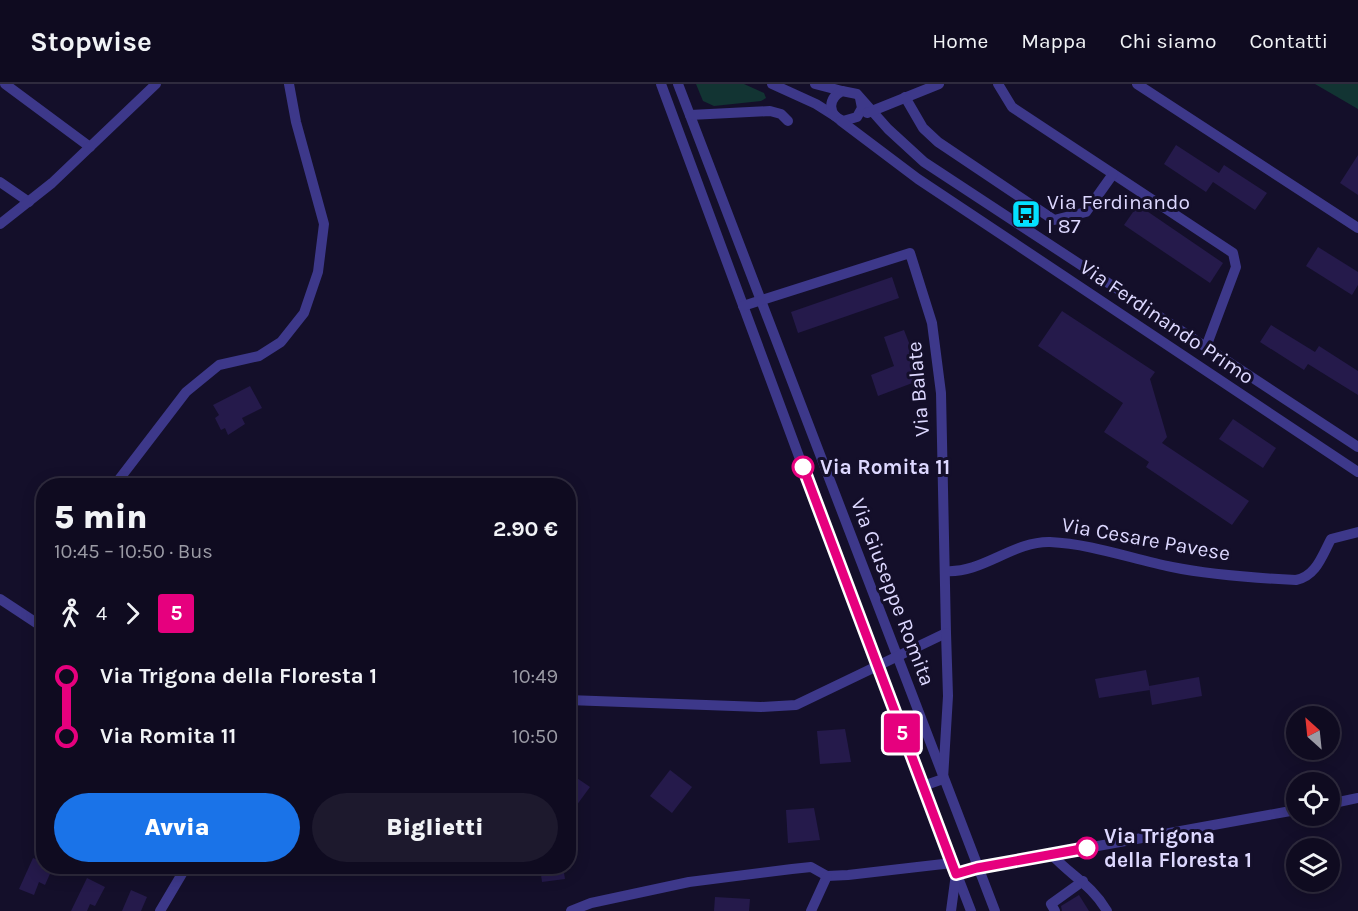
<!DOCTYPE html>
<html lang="it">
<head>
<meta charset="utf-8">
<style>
	body { margin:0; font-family:Karla,sans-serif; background:#1d192d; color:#f1f3f6; height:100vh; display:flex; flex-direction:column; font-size:22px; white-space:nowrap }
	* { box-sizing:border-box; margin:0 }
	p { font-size:20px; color:#9b9ba5 }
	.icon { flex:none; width:33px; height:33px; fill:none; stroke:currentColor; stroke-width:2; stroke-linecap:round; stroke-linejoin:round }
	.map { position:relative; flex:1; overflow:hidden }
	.drawer { position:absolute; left:36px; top:394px; width:540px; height:396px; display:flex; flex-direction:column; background:#0f0b20; border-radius:24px; box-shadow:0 3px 15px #0003,0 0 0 2px #2f2b3e }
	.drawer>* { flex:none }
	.badge { padding:0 12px; border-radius:4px; font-size:21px; line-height:39px }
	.needle { width:39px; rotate:333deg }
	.buttons { position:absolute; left:1286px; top:622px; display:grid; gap:12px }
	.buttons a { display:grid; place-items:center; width:54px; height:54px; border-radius:50%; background:#0f0b20; box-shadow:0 3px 15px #0003,0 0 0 2px #2f2b3e; font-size:30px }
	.map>.badge { position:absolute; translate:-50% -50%; box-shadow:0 0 0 3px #fff }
	.legs { display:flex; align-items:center; gap:9px; height:66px; padding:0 18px; font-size:20px }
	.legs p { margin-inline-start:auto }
	.headline { display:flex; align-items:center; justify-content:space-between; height:102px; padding:0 18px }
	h1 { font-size:33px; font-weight:800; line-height:45px }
	.button { display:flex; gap:12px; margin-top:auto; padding:12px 18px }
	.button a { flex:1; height:69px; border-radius:36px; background:#1a73e8; color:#fff; font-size:24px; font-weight:800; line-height:69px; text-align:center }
	.button a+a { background:#1d192d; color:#f1f3f6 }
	ul { padding:0 18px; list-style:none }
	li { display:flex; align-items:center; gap:21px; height:60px; font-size:22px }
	li i { display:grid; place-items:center; width:9px; height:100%; margin:0 8px; background:currentColor }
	li i::after { content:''; width:15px; height:15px; margin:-8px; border:4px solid; border-radius:50%; background:#0f0b20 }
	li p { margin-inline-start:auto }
	li:first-child i { background:linear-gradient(#0000 50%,currentColor 0) }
	li:last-child i { background:linear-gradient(currentColor 50%,#0000 0) }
	header { display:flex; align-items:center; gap:36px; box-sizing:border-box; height:84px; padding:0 30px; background:#0f0b20; border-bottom:2px solid #2f2b3e }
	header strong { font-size:28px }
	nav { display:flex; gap:33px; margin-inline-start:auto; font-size:21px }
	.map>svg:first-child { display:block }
</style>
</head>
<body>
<header>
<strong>Stopwise</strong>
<nav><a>Home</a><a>Mappa</a><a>Chi siamo</a><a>Contatti</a></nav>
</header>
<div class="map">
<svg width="1358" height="827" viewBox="0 0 1358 827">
	<rect width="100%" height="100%" fill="#140f2a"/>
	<g fill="#123433">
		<polygon points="696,0 744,0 764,9 766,14 761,17 714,22 703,17"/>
		<polygon points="1315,0 1358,0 1358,25"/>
	</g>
	<g fill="#251a4b">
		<polygon points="1176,61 1219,89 1224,81 1267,109 1255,126 1213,98 1206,108 1164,80"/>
		<polygon points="1358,71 1358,111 1340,99"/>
		<polygon points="1138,121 1223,179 1210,199 1124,141"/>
		<polygon points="1318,163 1358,188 1358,201 1352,211 1306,182"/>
		<polygon points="892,193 899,214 798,249 791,228"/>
		<polygon points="1062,227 1155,288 1150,295 1167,353 1162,359 1249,417 1232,441 1146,383 1149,378 1104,348 1123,319 1038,262"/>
		<polygon points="1271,241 1315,268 1319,262 1358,287 1358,311 1308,280 1304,286 1260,258"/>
		<polygon points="904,246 923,295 878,312 871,291 894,282 884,253"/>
		<polygon points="250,302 262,324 242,334 245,340 228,351 225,344 221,346 215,334 219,331 213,321"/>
		<polygon points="1233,335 1276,364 1263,384 1219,355"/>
		<polygon points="1146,586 1150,606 1099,614 1095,595"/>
		<polygon points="1199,593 1202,612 1152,621 1149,602"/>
		<polygon points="845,645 851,678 820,680 817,647"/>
		<polygon points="670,686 692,703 672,729 650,712"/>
		<polygon points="568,688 590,703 568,733"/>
		<polygon points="814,724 820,756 788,759 786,726"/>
		<polygon points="33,774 44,778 44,783 53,783 45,801 39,798 34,811 19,805"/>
		<polygon points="540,783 563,783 565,795 542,798"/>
		<polygon points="87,794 105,803 95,822 90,820 87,827 71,827"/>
		<polygon points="131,806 147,813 141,827 122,827"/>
		<polygon points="1079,811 1089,827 1062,827 1061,822"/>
		<polygon points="715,813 750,815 749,827 714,827"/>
	</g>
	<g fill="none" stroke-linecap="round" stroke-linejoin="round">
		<g stroke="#3d388a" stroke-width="10">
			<polyline points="5,0 90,63"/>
			<polyline points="661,0 877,583 971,827"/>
			<polyline points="678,0 995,827"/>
			<polyline points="772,0 816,20 835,32"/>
			<polyline points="815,0 842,7"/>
			<polyline points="998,0 1012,23 1233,169 1236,183 1206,263"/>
			<polyline points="1137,0 1358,144"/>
			<polyline points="905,13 923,44 938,58 1054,136 1086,128 1113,90"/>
			<path d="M860 14 862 24 857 33 843 37C828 31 827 15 842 7L857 10 888 45 924 78 1358 363"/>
			<polyline points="867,29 939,0"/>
			<polyline points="690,31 770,27 781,30 788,37"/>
			<polyline points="841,37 918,95 1358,388"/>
			<polyline points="0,98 29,118"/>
			<polyline points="0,140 52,99 156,0"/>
			<polyline points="114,402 186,308 219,281 259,272 281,258 304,229 318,188 324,140 296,38 289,0"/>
			<path d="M945 487C982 490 1013 457 1050 458 1092 460 1132 475 1172 483 1211 491 1255 494 1296 496 1316 492 1322 472 1331 455L1358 448"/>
			<polyline points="0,515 44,544"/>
			<polyline points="568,616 761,623 796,621 946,549 941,309 932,239 910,169 743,222"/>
			<polyline points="923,702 943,695 948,612 946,549"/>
			<polyline points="1329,720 1358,714"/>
			<path d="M1051 770C1071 792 1091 800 1107 827"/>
			<polyline points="956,790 977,784 1296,726"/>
			<polyline points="160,827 186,783"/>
			<polyline points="571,827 591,819 689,798 792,785 811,783 827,792 848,791 952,779"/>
			<polyline points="811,827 827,792"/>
			<polyline points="951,827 956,790"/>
			<polyline points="1055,827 1051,820 1083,797"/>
		</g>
	</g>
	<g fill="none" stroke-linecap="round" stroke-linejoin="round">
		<g stroke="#fff" stroke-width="14">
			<polyline id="line-1" points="803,383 956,790 977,784 1087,764"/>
		</g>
		<use href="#line-1" stroke="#e6007e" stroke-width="9"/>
	</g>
	<defs>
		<g id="bus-square" transform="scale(1.5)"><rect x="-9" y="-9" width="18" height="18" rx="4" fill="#04e1ff" stroke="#140f2a"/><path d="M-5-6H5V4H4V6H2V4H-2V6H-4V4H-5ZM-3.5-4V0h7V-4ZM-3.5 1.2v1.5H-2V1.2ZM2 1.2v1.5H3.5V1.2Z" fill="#111"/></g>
	</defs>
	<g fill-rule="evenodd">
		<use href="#bus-square" x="1026" y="130"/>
	</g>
	<g fill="#fff" stroke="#e6007e" stroke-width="3">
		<circle cx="803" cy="383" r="10"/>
		<circle cx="1087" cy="764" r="10"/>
	</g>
	<g text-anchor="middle" stroke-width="6" stroke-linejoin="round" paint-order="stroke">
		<g font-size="21" fill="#ddd8ff" stroke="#140f2a" text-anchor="start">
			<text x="1047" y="125">Via Ferdinando<tspan x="1047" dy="24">I 87</tspan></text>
		</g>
		<g font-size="21" fill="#ddd8ff" stroke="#140f2a">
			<text transform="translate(1167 238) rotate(34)" y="7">Via Ferdinando Primo</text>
			<text transform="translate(918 305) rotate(-95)" y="7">Via Balate</text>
			<text transform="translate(1146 455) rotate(10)" y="7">Via Cesare Pavese</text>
			<text transform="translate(893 508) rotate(69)" y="7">Via Giuseppe Romita</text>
		</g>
		<g font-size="21" font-weight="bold" fill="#ddd8ff" stroke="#140f2a" text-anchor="start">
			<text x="820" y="390">Via Romita 11</text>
			<text x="1104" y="759">Via Trigona<tspan x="1104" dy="24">della Floresta 1</tspan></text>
		</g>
	</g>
</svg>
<div class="buttons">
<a><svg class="needle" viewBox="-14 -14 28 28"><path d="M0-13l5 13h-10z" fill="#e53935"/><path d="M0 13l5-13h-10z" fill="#9b9ba5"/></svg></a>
<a><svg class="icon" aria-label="locate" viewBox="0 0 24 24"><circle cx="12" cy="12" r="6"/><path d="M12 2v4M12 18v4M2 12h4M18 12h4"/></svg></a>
<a><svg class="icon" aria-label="layers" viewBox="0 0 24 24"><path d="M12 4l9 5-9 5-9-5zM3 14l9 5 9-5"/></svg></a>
</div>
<b class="badge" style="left:902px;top:649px;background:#e6007e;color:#fff">5</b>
<section class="drawer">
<div class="headline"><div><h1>5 min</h1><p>10:45 – 10:50 · Bus</p></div><b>2.90 €</b></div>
<div class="legs"><svg class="icon" aria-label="walk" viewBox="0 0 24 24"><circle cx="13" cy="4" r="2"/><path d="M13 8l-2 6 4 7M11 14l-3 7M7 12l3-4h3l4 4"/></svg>4<svg class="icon" aria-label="forward" viewBox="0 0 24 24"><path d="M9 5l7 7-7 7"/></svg><b class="badge" style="background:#e6007e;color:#fff">5</b></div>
<ul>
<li><i style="color:#e6007e"></i><b>Via Trigona della Floresta 1</b><p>10:49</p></li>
<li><i style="color:#e6007e"></i><b>Via Romita 11</b><p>10:50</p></li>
</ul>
<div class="button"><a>Avvia</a><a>Biglietti</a></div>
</section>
</div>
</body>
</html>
